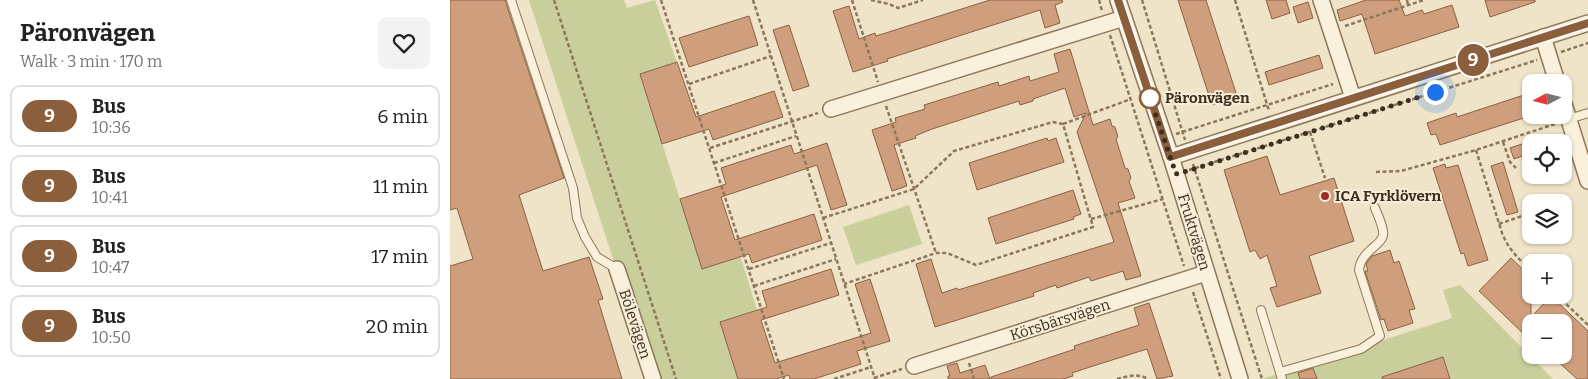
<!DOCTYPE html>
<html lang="en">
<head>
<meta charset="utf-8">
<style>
	body { margin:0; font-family:Bitter,serif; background:#f2f2f2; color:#222; height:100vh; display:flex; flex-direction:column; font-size:19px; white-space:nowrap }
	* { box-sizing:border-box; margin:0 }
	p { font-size:16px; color:#767676 }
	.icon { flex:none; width:28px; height:28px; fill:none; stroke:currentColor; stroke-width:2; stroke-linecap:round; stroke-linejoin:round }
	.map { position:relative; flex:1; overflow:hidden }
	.drawer { display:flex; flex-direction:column; background:#fff; width:450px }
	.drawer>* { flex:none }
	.badge { padding:0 10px; border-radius:16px; font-size:18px; line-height:32px }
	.needle { width:32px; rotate:263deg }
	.fabs { position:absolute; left:1072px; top:74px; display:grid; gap:10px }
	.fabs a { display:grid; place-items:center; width:50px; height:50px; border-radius:10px; background:#fff; box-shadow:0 1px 4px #0004; font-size:25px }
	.you { position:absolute; width:25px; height:25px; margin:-12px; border:4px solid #fff; border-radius:50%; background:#1a73e8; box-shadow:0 0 0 8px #1a73e833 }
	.map>.badge { position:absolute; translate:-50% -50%; box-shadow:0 0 0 2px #fff }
	.round { display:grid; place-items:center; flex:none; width:52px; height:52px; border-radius:10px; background:#f2f2f2 }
	.overview { display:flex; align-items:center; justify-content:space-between; height:85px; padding:0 20px }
	h1 { font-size:24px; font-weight:700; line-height:38px }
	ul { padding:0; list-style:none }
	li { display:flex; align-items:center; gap:15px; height:62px; margin:0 10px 8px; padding:0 10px; border:2px solid #e0e0e0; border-radius:10px }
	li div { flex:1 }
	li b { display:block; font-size:19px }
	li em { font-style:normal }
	li .badge { min-width:55px; font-weight:700; text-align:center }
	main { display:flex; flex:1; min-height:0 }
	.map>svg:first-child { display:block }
</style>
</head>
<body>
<main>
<section class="drawer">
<div class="overview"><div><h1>Päronvägen</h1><p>Walk · 3 min · 170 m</p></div><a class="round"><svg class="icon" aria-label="heart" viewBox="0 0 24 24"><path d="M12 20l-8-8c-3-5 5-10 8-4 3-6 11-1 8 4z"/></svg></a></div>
<ul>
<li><span class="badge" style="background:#8b5e3c;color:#fff">9</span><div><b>Bus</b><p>10:36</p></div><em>6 min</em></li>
<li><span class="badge" style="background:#8b5e3c;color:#fff">9</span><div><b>Bus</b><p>10:41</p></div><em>11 min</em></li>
<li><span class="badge" style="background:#8b5e3c;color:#fff">9</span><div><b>Bus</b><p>10:47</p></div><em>17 min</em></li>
<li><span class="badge" style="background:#8b5e3c;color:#fff">9</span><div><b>Bus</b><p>10:50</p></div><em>20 min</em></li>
</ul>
</section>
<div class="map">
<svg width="1138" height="379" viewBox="0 0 1138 379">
	<rect width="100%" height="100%" fill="#f0e4c8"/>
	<g fill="#c9cf9b">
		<polygon points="79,0 174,0 177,8 205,0 227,62 190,74 252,268 290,255 307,310 270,322 288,379 202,379"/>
		<polygon points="459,205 472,244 406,265 393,227"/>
		<polygon points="1010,285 1103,379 812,379 1002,318 993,290"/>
	</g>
	<g fill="#cf9f7d" stroke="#8d5f41">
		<polygon points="0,0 55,0 114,178 69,195 93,271 139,257 153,299 148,300 172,379 0,379 0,266 23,259 7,208 0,210"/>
		<polygon points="540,0 612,0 613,2 605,5 610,23 595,28 590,10 437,59 438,61 403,72 383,11 399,6 409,39 425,33 426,36"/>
		<polygon points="728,0 756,0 786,93 783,94 784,98 762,105"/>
		<polygon points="816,0 836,0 840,13 822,19"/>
		<polygon points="916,0 949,0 955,16 972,10 974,14 1002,5 1009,27 925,54 912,14 890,21 887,10"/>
		<polygon points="1035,0 1085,0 1085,2 1040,17"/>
		<polygon points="858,2 863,18 848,23 843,7"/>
		<polygon points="299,16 308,45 239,67 229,38"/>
		<polygon points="339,25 359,86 343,91 323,30"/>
		<polygon points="620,49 643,125 660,119 662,126 665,127 668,137 666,139 675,168 678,169 681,178 679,181 685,198 668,203 691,276 676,280 673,271 641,281 639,277 607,288 606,285 583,293 584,296 485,327 466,264 481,259 492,293 507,288 508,290 664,242 627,132 636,113 624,117 615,88 583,99 583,101 570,105 569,101 482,129 465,136 466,138 444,145 457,186 442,191 422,130 446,122 445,118 475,109 474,105 548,82 549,86 579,76 580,81 609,72 604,54"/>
		<polygon points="869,55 873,68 819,85 815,72"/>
		<polygon points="227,62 246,117 324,91 333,117 263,140 259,129 212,144 190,74"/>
		<polygon points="1077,94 1081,107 1081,115 1083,115 990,145 986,134 981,135 977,123 1006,113 1007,117"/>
		<polygon points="597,138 598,141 606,138 614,162 527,190 519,163"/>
		<polygon points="1081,141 1081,153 1064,159 1060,148"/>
		<polygon points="377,143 397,205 381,210 367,165 271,197 285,240 364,214 372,240 302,263 299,254 252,269 230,199 276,184 271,168 341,145 344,154"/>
		<polygon points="817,156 830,195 884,178 904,241 859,256 871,293 827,307 820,288 827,286 817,255 810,259 805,250 800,252 774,170"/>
		<polygon points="1053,162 1068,212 1057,215 1041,166"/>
		<polygon points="995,164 996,168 1008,165 1038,260 1018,266 1014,253 1011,254 983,168"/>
		<polygon points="623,190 631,214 623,217 624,219 546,244 538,218"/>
		<polygon points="940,250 944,263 949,261 965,309 959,310 963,323 938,331 934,319 931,320 915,271 918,271 916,264 922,256"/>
		<polygon points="1061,258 1081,277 1081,317 1101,296 1138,331 1138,379 1127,379 1101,355 1114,355 1114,322 1081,322 1081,341 1029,291"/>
		<polygon points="381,269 389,295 311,320 325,363 421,333 405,284 420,279 440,341 407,351 411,364 364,379 340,379 339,375 326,379 288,379 270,322 317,307 312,291"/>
		<polygon points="699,303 723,376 707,379 697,349 640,367 622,373 623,376 613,379 541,379 541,377 625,349 624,346 689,325 684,308"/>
		<polygon points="993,357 1000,379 932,379 932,377"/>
		<polygon points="507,363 510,373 535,365 540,379 498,379 498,376 500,376 497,366"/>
		<polygon points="863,368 867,379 850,379 848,373"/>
	</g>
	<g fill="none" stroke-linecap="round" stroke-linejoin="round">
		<g stroke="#8d765c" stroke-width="10">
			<g id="lane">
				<polyline points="61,0 123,188 127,218 135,237 147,257 167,269"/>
				<polyline points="1119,119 1138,113"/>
				<polyline points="811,310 832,379"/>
				<path d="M830 372 911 349 930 336 909 270C911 249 936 245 933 231 932 224 928 215 925 208"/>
			</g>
		</g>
		<g stroke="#8d765c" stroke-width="18">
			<g id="street">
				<polyline points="668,0 721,157 790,379"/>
				<polyline points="871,0 903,98"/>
				<polyline points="1093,37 1107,82"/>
				<polyline points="1114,104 1138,181"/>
				<polyline points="381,109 674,18"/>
				<polyline points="721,157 1138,23"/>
				<polyline points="167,269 203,379"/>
				<polyline points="464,366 756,273"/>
			</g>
		</g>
		<g stroke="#8d765c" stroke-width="2.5" stroke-dasharray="4 2.5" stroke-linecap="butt">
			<polyline points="104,0 226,379"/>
			<polyline points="211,0 334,379"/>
			<polyline points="303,0 425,379"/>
			<polyline points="402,0 428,82"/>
			<polyline points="421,0 439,4 448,8 473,0"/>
			<polyline points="649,0 652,11"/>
			<polyline points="692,0 735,140"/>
			<polyline points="785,0 819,111"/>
			<polyline points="957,0 958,5"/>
			<polyline points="895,26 974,0"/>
			<polyline points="660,35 734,266"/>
			<polyline points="1111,52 1138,43"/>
			<polyline points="239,84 321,56"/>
			<polyline points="436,106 486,253"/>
			<polyline points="613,124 681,99"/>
			<polyline points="860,132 875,178"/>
			<polyline points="726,134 883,84"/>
			<polyline points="1053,142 1060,162 1066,168"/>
			<polyline points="260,148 368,113"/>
			<path d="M1026 150 1052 233C1058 249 1069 259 1081 271"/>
			<polyline points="264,163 346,136"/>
			<polyline points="743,164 812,379"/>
			<polyline points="739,170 1087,60"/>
			<polyline points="926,172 951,171 1026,150 1105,124"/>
			<polyline points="373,218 464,189 504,151 603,122 613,124 643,227 526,265 497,253 486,253 394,284"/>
			<polyline points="641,219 713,199"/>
			<polyline points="1049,224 1072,216 1077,204"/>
			<polyline points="299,269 381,243"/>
			<polyline points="304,286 386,259"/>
			<polyline points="743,292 771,379"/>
			<polyline points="1107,295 1138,325"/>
			<polyline points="519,363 524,379"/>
			<polyline points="424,378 452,369"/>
			<polyline points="384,379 421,367"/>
			<path d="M667 379C678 376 688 373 698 379"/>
		</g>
		<use href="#lane" stroke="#faf1dc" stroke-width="8"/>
		<use href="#street" stroke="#faf1dc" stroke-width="15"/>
	</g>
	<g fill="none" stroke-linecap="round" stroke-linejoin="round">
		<g stroke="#fff" stroke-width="11">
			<polyline id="line" points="668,0 720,157 1138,23"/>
		</g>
		<use href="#line" stroke="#8b5e3c" stroke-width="8"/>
		<polyline stroke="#3d2e20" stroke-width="5" stroke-dasharray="0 9" points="700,98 726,174 744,169 985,92"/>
	</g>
	<circle fill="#fff" stroke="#8b5e3c" stroke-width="2.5" cx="700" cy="98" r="10"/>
	<circle fill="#9e2a2b" stroke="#f7eed8" stroke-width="2" cx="875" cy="196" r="5"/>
	<g text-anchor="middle" stroke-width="4" stroke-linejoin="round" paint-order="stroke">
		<g font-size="15" font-weight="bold" fill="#3d2e20" stroke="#f7eed8" text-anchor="start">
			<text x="715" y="103">Päronvägen</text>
		</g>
		<g font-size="15" font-weight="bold" fill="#3d2e20" stroke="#f7eed8" text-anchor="start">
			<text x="885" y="201">ICA Fyrklövern</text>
		</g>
		<g font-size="15" fill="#3d2e20" stroke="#f7eed8">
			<text transform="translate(744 232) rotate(73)" y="5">Fruktvägen</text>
			<text transform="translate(610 320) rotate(-18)" y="5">Körsbärsvägen</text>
			<text transform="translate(185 324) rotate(72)" y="5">Bölevägen</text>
		</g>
	</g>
</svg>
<div class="fabs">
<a><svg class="needle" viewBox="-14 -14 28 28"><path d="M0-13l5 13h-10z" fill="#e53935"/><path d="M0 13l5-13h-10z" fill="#767676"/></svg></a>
<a><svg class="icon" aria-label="locate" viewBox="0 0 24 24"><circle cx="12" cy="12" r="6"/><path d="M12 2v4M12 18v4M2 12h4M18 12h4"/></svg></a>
<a><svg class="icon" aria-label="layers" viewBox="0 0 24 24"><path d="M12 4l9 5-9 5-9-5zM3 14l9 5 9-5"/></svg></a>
<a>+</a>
<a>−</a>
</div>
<div class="you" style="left:985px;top:92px"></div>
<b class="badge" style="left:1023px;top:60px;background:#8b5e3c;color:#fff">9</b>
</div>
</main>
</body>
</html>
